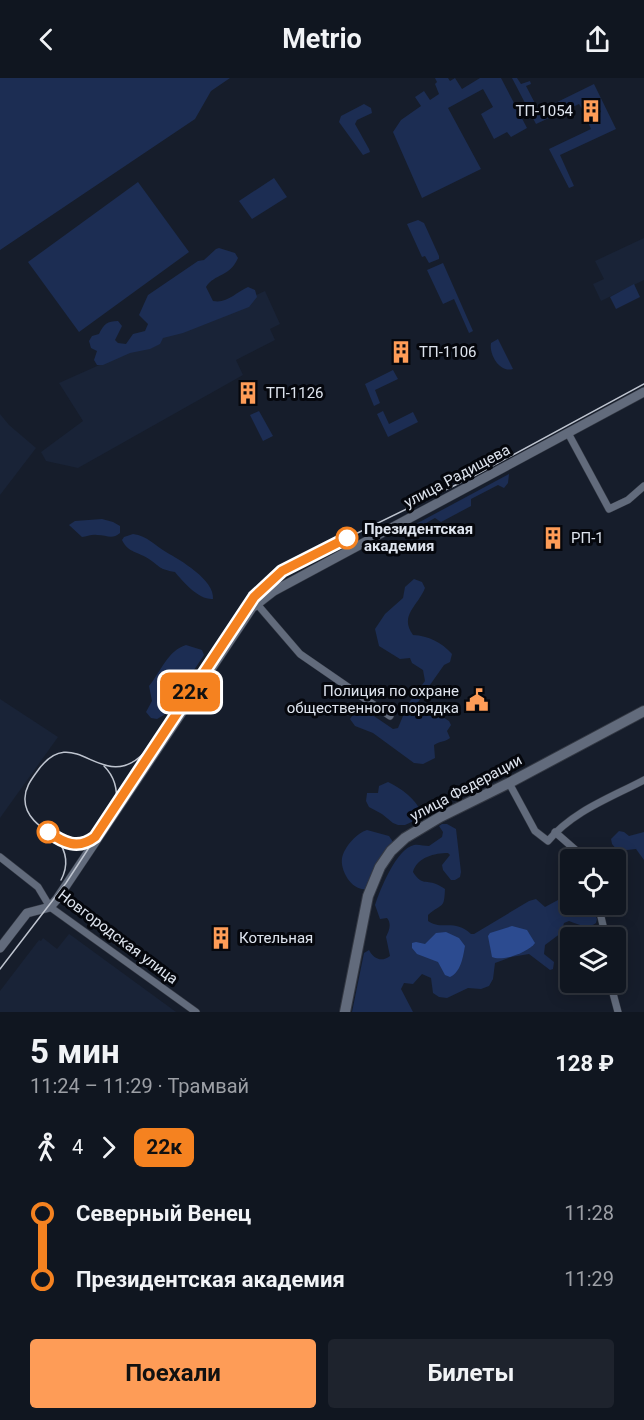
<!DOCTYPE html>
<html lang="ru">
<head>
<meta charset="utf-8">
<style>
	body { margin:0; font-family:Roboto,sans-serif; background:#1e232d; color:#f1f3f6; height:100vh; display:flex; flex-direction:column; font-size:22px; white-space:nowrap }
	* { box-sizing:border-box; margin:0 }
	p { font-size:20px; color:#9c9fa5 }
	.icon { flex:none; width:33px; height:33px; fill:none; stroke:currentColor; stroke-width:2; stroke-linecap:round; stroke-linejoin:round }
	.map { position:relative; height:934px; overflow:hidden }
	.sheet { display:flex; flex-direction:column; background:#101620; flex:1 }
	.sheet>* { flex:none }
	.badge { padding:0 12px; border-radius:9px; font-size:21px; line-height:39px }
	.fabs { position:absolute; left:560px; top:771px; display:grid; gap:12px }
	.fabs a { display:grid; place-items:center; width:66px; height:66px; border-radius:6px; background:#101620; box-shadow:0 3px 15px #0003,0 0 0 2px #30353e; font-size:30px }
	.map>.badge { position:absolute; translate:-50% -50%; box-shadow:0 0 0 3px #fff }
	.legs { display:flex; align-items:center; gap:9px; height:66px; padding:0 30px; font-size:20px }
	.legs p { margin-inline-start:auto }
	.summary { display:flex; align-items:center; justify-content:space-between; height:102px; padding:0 30px }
	h1 { font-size:33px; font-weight:700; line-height:45px }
	.button { display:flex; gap:12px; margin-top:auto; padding:12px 30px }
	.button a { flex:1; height:69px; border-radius:6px; background:#fe9c57; color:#111; font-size:24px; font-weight:700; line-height:69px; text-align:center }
	.button a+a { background:#1e232d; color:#f1f3f6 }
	ul { padding:0 30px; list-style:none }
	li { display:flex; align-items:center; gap:21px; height:66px; font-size:22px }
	li i { display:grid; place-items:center; width:9px; height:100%; margin:0 8px; background:currentColor }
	li i::after { content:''; width:15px; height:15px; margin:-8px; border:4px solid; border-radius:50%; background:#101620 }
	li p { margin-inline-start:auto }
	li:first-child i { background:linear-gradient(#0000 50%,currentColor 0) }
	li:last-child i { background:linear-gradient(currentColor 50%,#0000 0) }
	header { display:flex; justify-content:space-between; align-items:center; height:78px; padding:0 30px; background:#101620; font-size:27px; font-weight:700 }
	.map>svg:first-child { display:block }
</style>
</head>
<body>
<header><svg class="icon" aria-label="back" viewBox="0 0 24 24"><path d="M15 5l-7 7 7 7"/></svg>Metrio<svg class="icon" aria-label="share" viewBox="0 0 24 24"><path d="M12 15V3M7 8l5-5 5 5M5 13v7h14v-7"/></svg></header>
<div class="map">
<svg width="644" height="934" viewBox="0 0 644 934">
	<rect width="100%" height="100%" fill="#161d2b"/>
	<g fill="#192337">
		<polygon points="644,160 644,202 601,223 593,206 604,201 595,183"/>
		<polygon points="265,213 280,246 270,251 275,262 236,282 243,297 78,390 46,383 41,374 83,343 59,305"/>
		<polygon points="0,336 9,347 36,370 0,417"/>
		<polygon points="0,621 58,659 0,740"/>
		<polygon points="69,856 72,858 176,934 0,934 0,913 39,862 41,863 43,860 57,871"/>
	</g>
	<g fill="#1c2d53">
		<polygon points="0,0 230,0 211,13 195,41 0,172"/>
		<polygon points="435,0 448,0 450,3 455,0 462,11 480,0 501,0 527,50 511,59 507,54 494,61 481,36 493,29 483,11 448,30 481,91 422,120 393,54 401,42 421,28 415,19 424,13 430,22 439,16 435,6 437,4"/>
		<polygon points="512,0 517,0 521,6 530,3 531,6 526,8 539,33 594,6 616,51 560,77 574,108 569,110 549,71 591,51 586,40 601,34 597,25 582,31 579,26 536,46"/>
		<polygon points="364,26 371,30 372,35 357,42 355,46 369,71 370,74 363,77 339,44 341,38"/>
		<polygon points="274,100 287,119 252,141 239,123"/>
		<polygon points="138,104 189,174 79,254 28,184"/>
		<polygon points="418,142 424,145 439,178 439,181 429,185 425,178 422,179 407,146"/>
		<path d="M219 170 235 175 238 180C229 200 215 195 206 209L213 223C227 226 236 214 248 209L255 212 257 219 249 229 183 255 163 260 160 266 150 271 130 275 103 287H97L94 282 97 273 91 270 89 263 92 258 99 256C104 246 107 243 118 243L122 248 115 262 118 265 126 266 133 256 145 253 148 246 139 237 148 217 198 183 204 182 216 171Z"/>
		<polygon points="443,185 473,253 469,255 454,221 443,226 427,192"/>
		<polygon points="634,206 640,219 616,231 610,219"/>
		<path d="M498 261 513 291C499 295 489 276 491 265Z"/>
		<polygon points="393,292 398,301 375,312 380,325 374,328 365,306"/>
		<polygon points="259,333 273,358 263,363 250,337"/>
		<polygon points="383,333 389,346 413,334 418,344 388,359 377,336"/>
		<polygon points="509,396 508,405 504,410 498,407 471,421 471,428 441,444 435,440 412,453 411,461 406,460 401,454"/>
		<path d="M102 441 113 444 120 448V455C112 462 107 457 97 457 91 456 87 459 82 459L69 447 75 443Z"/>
		<path d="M133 456C148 458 154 467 166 474 180 482 215 502 213 521 199 522 183 504 175 494 158 491 161 489 149 481 139 474 128 475 122 462L124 459Z"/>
		<path d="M414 501 422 504 425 510C418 528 399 537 413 557 429 558 441 564 452 576L450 584 444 587 418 624 449 643 451 647 447 653 450 660C445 664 440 663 434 667L435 680 423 686 414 685 373 655 355 648 350 641 355 634 365 632 393 651 398 650 408 626 425 603 423 592 412 585 410 580 400 581 379 568 375 551 385 536 403 520 405 509Z"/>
		<path d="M186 567 202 572 204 577 164 637 157 641 151 640 146 634 152 623 149 608C160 595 168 572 186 567Z"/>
		<path d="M388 704C401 710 416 721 421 734L416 742 405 747H398L393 745 382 736 369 729 366 723 367 715H378L379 708Z"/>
		<path d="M442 746H447L456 751 461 794 460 799 455 802H451L443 792 442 787 450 777 448 775C435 775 417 779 413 794 421 807 425 802 436 806 439 807 442 809 445 811 444 832 443 824 428 837V843C442 853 454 840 471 856H474L529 823 536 821 545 829 558 822H567L570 826 591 827 597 841 596 845C587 852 578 846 569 843L564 845 561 855 545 867 544 876 554 884 553 891 550 892 529 876 511 879 495 885 493 901 489 908 481 911 468 910 447 920 439 919 433 915 431 900 422 896 413 906 404 905 401 911 413 934H352L364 875 369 872C373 880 381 885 390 878L386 859C389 853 392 846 387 840L380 841 375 827C380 812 396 771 414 767 418 766 424 768 429 768L442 759 443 754 439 748Z"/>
		<path d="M367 752 389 758 393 764 366 811C352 813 340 793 342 780 344 769 357 755 367 752Z"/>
		<polygon points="619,753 624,754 629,758 644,754 644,782 636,771 618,773 612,766 611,761"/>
	</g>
	<g fill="#2c4b90">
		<path d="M512 848 527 852 535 865C529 874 502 884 492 879L488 858 490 855Z"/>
		<path d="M446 854 459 860 465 868C463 879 461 894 450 899L445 897 438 884 417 876 412 870V865L416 864 425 866 436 855Z"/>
	</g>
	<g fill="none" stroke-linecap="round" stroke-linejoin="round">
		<g stroke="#333843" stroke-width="8">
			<g id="minor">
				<polyline points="568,355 609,431 628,422 644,408"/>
				<polyline points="257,526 300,576 390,638"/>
				<path d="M509 705 535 753 548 763C573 733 610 720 644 702"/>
				<polyline points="555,754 587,782"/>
				<polyline points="0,779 38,809 50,829 196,934"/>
				<polyline points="598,826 606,860"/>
				<polyline points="610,904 618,934"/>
			</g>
		</g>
		<g stroke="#333843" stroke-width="10">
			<polyline id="tertiary" points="0,870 27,835 50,829 57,821 252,530 274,513 644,314"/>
		</g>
		<g stroke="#333843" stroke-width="12">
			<polyline id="secondary" points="345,934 368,818 380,789 391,773 405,760 440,739 509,705 644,633"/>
		</g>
		<use href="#minor" stroke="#626b7c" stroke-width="7"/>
		<use href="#tertiary" stroke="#626b7c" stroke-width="9"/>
		<use href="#secondary" stroke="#626b7c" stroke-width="10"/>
		<g stroke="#bec4cf" stroke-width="1.5">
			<path d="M104 688C115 699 118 711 116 726"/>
			<path d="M96 759C81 770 68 768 54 758 40 749 24 738 25 720 25 710 31 702 36 695 74 639 101 719 144 675"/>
			<path d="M57 761C67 774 69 787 61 802"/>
			<polyline points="0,891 66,805 241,536 262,509 288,489 474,398 644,306"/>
		</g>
	</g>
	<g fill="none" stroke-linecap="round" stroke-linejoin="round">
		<g stroke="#fff" stroke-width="14">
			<path id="line-1" d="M48 754C64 765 78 772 95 759L254 519 282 493 347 460"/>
		</g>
		<use href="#line-1" stroke="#f58220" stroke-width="9"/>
	</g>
	<defs>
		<g id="building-bare" transform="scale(1.8)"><path d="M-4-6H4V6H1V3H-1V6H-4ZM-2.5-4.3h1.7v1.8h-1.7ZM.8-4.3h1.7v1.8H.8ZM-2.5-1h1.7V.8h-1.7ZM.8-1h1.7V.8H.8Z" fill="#fe9c57" stroke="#05070d" stroke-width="2.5" paint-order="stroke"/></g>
		<g id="civic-bare" transform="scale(1.8)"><path d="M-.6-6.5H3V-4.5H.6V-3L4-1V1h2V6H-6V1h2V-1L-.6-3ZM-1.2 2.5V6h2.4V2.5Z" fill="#fe9c57" stroke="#05070d" stroke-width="2.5" paint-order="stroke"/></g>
	</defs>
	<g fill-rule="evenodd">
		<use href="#building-bare" x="591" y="33"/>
		<use href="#building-bare" x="401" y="274"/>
		<use href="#building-bare" x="248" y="315"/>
		<use href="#building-bare" x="553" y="460"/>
		<use href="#civic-bare" x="477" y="622"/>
		<use href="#building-bare" x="221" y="860"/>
	</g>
	<g fill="#fff" stroke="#f58220" stroke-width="3">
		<circle cx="347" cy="460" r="10"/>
		<circle cx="48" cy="754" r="10"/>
	</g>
	<g text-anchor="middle" stroke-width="6" stroke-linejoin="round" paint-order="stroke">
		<g font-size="15" fill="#dee4ee" stroke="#05070d" text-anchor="start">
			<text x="573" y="38" text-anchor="end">ТП-1054</text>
			<text x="419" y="279">ТП-1106</text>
			<text x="266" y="320">ТП-1126</text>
			<text x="571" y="465">РП-1</text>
			<text x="459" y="618" text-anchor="end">Полиция по охране<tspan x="459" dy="17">общественного порядка</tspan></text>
			<text x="239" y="865">Котельная</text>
		</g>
		<g font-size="15" fill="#dee4ee" stroke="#05070d">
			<text transform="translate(457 398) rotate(-28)" y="5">улица Радищева</text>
			<text transform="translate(466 710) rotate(-28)" y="5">улица Федерации</text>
			<text transform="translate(118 859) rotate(37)" y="5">Новгородская улица</text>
		</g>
		<g font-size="15" font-weight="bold" fill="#dee4ee" stroke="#05070d" text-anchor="start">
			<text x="364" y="456">Президентская<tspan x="364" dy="17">академия</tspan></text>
		</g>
	</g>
</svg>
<div class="fabs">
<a><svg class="icon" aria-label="locate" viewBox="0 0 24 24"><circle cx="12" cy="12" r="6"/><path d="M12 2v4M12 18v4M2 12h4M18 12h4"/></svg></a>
<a><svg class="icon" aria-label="layers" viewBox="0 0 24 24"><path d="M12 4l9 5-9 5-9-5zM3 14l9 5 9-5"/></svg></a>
</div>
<b class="badge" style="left:190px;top:614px;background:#f58220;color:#111">22к</b>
</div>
<section class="sheet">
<div class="summary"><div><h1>5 мин</h1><p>11:24 – 11:29 · Трамвай</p></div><b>128 ₽</b></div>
<div class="legs"><svg class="icon" aria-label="walk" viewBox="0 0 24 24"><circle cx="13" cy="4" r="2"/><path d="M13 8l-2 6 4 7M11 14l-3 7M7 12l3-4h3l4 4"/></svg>4<svg class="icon" aria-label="forward" viewBox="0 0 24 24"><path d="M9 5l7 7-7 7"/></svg><b class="badge" style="background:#f58220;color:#111">22к</b></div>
<ul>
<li><i style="color:#f58220"></i><b>Северный Венец</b><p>11:28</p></li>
<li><i style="color:#f58220"></i><b>Президентская академия</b><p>11:29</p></li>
</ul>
<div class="button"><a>Поехали</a><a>Билеты</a></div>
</section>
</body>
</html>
